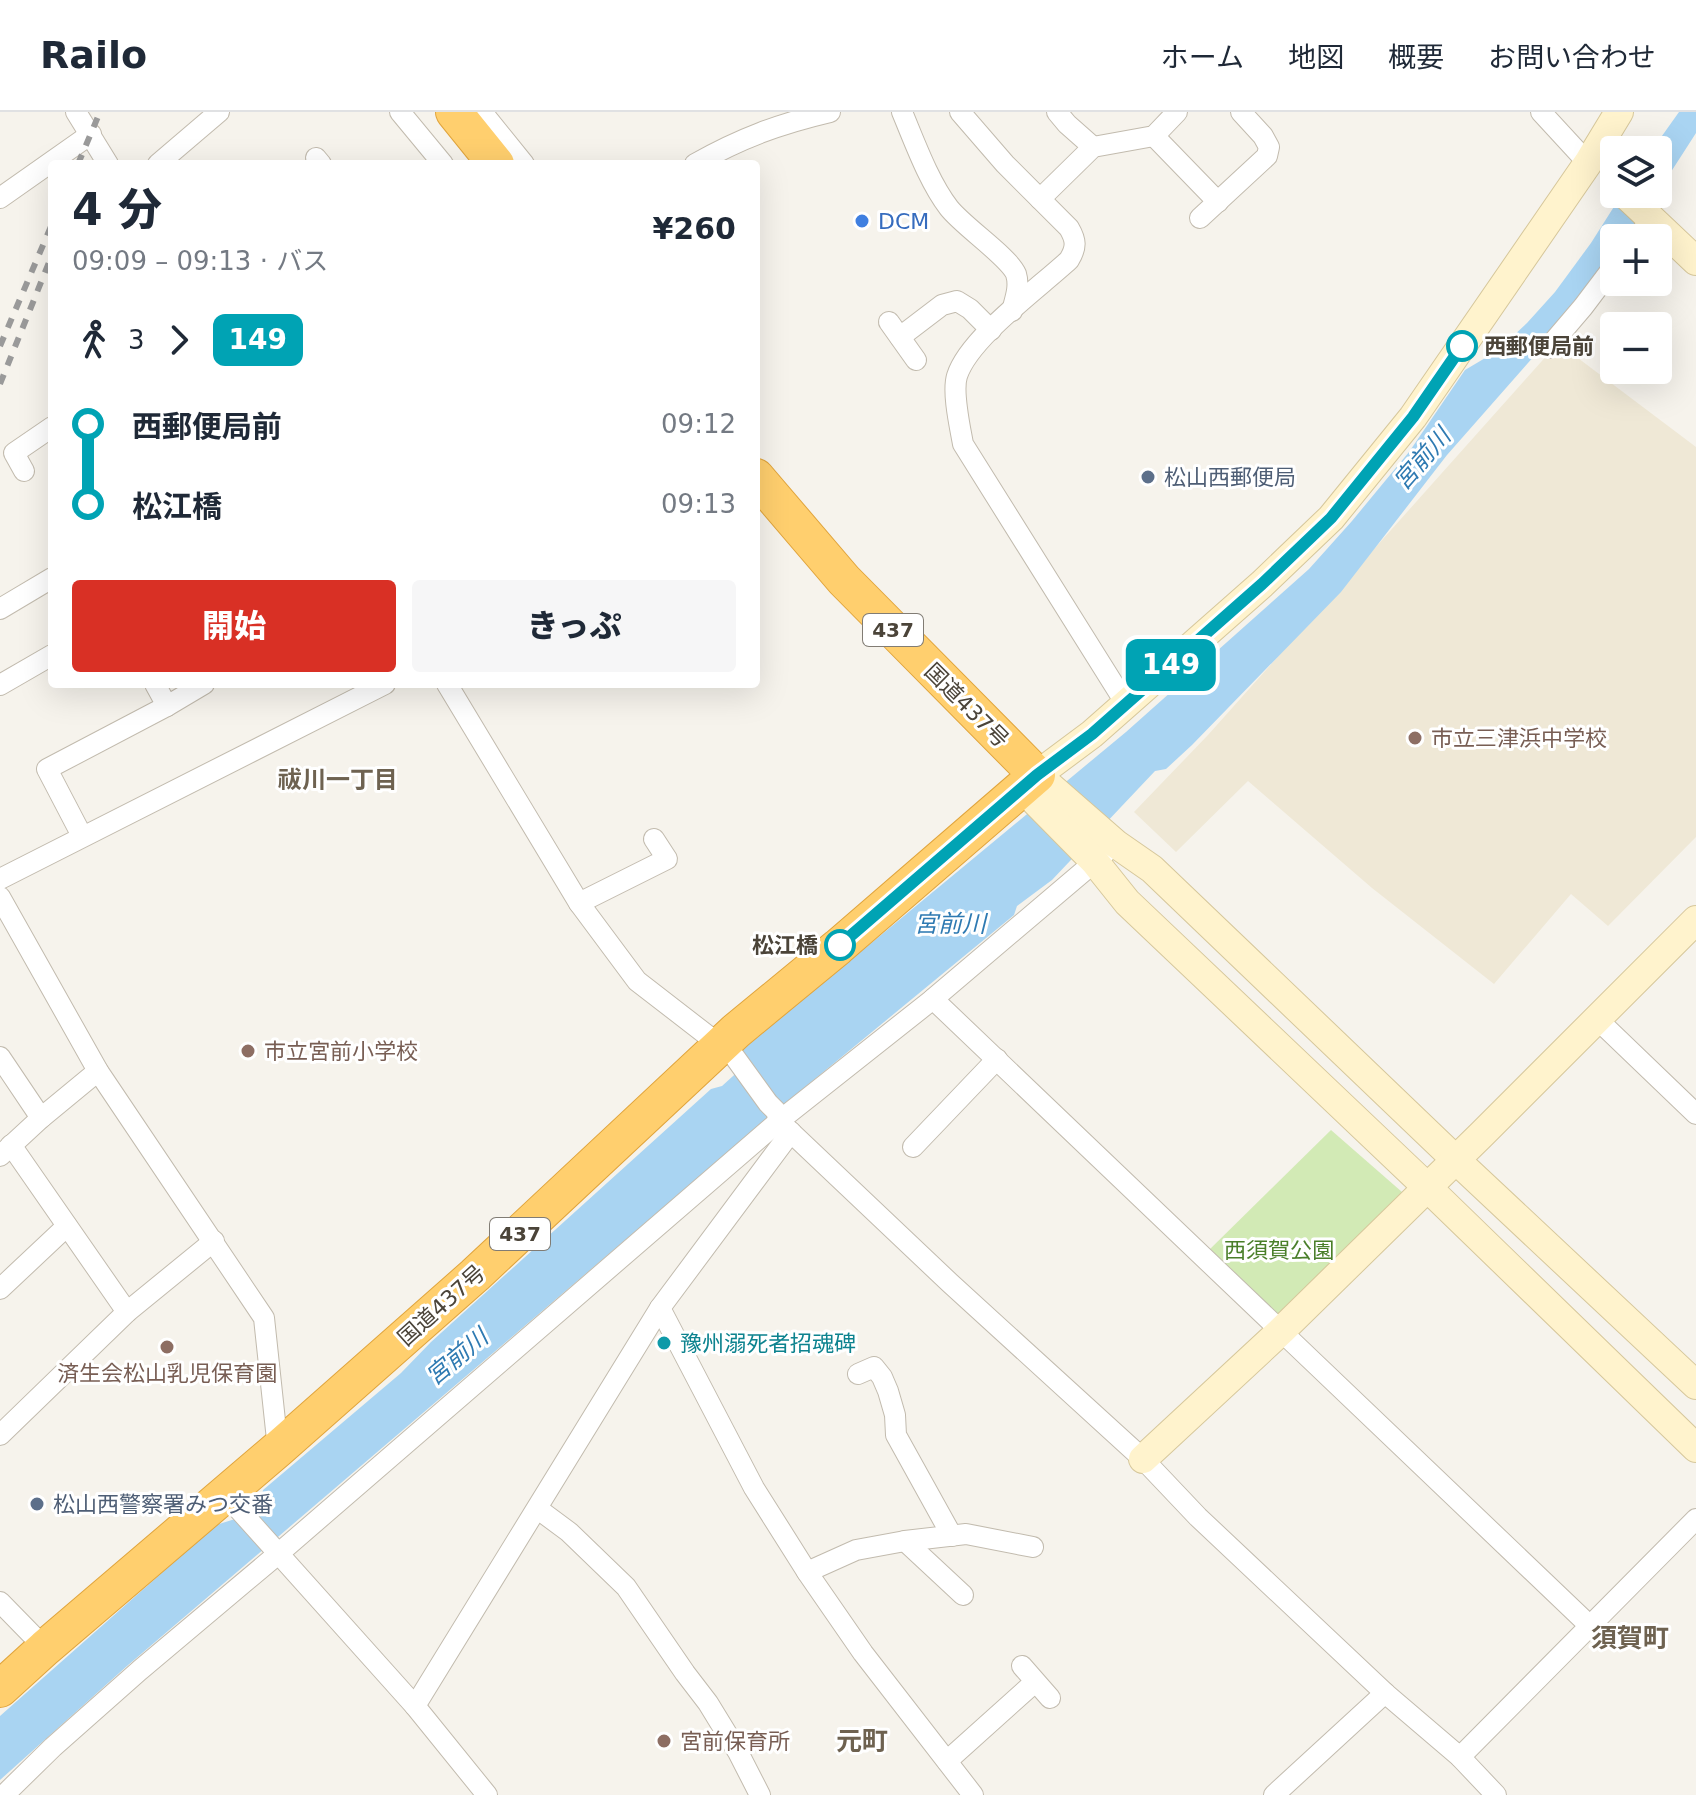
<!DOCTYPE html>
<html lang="ja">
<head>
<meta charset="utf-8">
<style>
	body { margin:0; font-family:"DejaVu Sans","Noto Sans JP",sans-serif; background:#f6f6f7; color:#1f2937; height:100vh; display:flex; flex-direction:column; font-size:30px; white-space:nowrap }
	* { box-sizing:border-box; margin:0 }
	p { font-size:26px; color:#747a83 }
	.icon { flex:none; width:44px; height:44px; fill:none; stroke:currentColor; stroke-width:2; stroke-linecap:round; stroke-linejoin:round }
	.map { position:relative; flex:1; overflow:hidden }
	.panel { position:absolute; left:48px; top:48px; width:712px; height:528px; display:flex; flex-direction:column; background:#fff; border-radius:8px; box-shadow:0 8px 32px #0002 }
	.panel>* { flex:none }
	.badge { padding:0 16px; border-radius:12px; font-size:28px; line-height:52px }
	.buttons { position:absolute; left:1600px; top:24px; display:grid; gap:16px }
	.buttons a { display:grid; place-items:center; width:72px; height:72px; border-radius:8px; background:#fff; box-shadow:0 8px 32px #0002; font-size:40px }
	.map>.badge { position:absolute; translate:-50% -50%; box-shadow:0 0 0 4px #fff }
	.legs { display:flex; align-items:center; gap:12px; height:88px; padding:0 24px; font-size:26px }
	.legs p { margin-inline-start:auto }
	.headline { display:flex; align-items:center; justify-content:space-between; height:136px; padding:0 24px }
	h1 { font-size:44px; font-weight:800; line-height:60px }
	.primary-button { display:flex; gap:16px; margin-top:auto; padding:16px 24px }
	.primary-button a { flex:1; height:92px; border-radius:8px; background:#d93025; color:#fff; font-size:32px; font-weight:800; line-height:92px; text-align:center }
	.primary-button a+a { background:#f6f6f7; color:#1f2937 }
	ul { padding:0 24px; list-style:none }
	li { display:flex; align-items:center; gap:28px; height:80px; font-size:30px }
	li i { display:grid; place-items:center; width:12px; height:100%; margin:0 10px; background:currentColor }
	li i::after { content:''; width:20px; height:20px; margin:-10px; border:6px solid; border-radius:50%; background:#fff }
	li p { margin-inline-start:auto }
	li:first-child i { background:linear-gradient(#0000 50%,currentColor 0) }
	li:last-child i { background:linear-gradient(currentColor 50%,#0000 0) }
	header { display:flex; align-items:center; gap:48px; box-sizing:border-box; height:112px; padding:0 40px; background:#fff; border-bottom:2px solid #e0e1e3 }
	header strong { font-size:38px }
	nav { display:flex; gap:44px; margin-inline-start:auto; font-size:28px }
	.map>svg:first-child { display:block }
</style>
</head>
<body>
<header>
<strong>Railo</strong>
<nav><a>ホーム</a><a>地図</a><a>概要</a><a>お問い合わせ</a></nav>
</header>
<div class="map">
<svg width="1696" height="1683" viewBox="0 0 1696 1683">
	<rect width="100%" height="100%" fill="#f6f3ec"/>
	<polygon fill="#efe8d6" points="1558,231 1696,335 1696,725 1608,814 1571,782 1494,872 1372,776 1248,669 1176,740 1134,700 1208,623"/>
	<polygon fill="#d2eab5" points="1331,1018 1402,1080 1280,1208 1208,1139"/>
	<g fill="#a9d4f2">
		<polygon points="1679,0 1696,0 1696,21 1658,80 1658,38 1652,38"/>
		<polygon points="1622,82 1657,82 1630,126 1614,126 1614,147 1580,192 1447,343 1341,480 1192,633 1166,657 1155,659 1052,768 1017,794 1014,803 776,999 127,1554 0,1668 0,1604 216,1413 235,1407 261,1387 263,1378 401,1261 431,1230 711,977 722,974 743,955 741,939 1126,620 1309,457 1352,409 1409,340 1465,258 1497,239 1527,211 1555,180 1591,131"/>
	</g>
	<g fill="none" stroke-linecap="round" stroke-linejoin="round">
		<g stroke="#c2bbae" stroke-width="22">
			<g id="street">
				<polyline points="76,0 108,52"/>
				<polyline points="400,0 443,52"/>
				<polyline points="482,0 524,52"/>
				<path d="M902 0C915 31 929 70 949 96 964 115 1009 145 1016 162 1020 175 1015 187 1012 199"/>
				<path d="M960 0 1005 52 1069 116C1076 128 1077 135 1069 148 1039 176 969 226 957 264 952 280 960 315 963 332L1126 592"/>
				<polyline points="1057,0 1067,12 1093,35"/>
				<polyline points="1541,0 1588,51"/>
				<polyline points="1154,24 1218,90"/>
				<polyline points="316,46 321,52"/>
				<polyline points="158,52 219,0"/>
				<path d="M695 52C741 26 779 12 830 0"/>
				<polyline points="0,86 91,22"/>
				<polyline points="1040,87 1093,35 1154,24 1177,0"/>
				<polyline points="1200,106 1267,44 1269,35 1263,24 1241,0"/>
				<polyline points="1635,126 1653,108"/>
				<polyline points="889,210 916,248"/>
				<polyline points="900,225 942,193 957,189 970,197 991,218"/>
				<polyline points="1548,236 1583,195 1614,154"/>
				<polyline points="24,359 14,341 52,315"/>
				<polyline points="0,497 52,466"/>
				<polyline points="155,572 167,594"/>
				<polyline points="447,572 579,791 637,869 734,944 768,991 776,999 779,1009 950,1171 1143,1347 1198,1405 1385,1581 1460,1645 1496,1683"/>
				<polyline points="0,573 52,543"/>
				<polyline points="82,724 47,657 167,594 204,572"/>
				<polyline points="0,767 385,572"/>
				<polyline points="0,785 98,959 264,1206 278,1337"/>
				<polyline points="579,791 667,747 654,727"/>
				<polyline points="933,887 1590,1514"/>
				<polyline points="1597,907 1696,1002"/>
				<polyline points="0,945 41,1006"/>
				<polyline points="11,1033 127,1200"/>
				<polyline points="913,1035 997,947"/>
				<polyline points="0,1044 41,1006 98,959"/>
				<polyline points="0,1177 67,1114"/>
				<polyline points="660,1196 754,1376 807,1460 863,1541 973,1683"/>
				<polyline points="858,1262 874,1255 882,1265 888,1279 895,1303 896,1323 952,1424"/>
				<polyline points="0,1323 127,1200 214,1129"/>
				<polyline points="225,1382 415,1594 487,1683"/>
				<polyline points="538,1397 569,1420 626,1475 685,1561 708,1591 738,1640 760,1683"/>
				<polyline points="905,1429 963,1483"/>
				<polyline points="807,1460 856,1438 905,1429 966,1422 1033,1435"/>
				<polyline points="0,1490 45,1536"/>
				<polyline points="1022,1554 1050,1586"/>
				<polyline points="415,1594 660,1196 791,1020"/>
				<polyline points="1460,1645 1696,1407"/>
				<polyline points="947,1649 1035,1570"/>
				<polyline points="4,1683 53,1635 140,1558 278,1442 779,1009 933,887 1104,742"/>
				<polyline points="1274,1683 1385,1581"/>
			</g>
		</g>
		<g stroke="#d6c79b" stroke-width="30">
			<g id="secondary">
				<polyline points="1619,0 1588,51 1413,305 1331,406 1262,472 1092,622 1037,663 1116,732 1152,757 1456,1048 1696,1273"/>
				<polyline points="1625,82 1696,149"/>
				<polyline points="1022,676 1095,750 1127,790 1427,1075 1696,1336"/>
				<polyline points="1143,1347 1282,1218 1481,1023 1696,808"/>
			</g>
		</g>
		<g stroke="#e0a43c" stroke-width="38">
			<g id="highway">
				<polyline points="454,0 496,52"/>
				<polyline points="0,1577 45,1536 278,1337 475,1163 736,919 838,835 1037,663 844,468 756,365"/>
			</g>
		</g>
		<use href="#street" stroke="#fff" stroke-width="20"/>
		<use href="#secondary" stroke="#fff3cd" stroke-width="28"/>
		<use href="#highway" stroke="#ffcf6e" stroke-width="36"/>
		<g stroke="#9a9a9a" stroke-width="6" stroke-dasharray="10 10" stroke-linecap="butt">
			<polyline points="78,52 100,0"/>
			<polyline points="0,234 52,112"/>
			<polyline points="0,272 52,143"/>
		</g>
	</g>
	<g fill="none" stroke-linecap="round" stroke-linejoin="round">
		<g stroke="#fff" stroke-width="18">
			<polyline id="line-1" points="840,833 1037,663 1092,622 1262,472 1331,406 1413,305 1462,234"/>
		</g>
		<use href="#line-1" stroke="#00a3b4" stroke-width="12"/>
	</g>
	<circle fill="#3f7fe0" stroke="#fff" stroke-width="3" cx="862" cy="109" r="8"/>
	<g fill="#fff" stroke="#00a3b4" stroke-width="4">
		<circle cx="1462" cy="234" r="14"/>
		<circle cx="840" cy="833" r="14"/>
	</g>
	<g fill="#5c6f8a" stroke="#fff" stroke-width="3">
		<circle cx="1148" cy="365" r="8"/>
		<circle cx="37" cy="1392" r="8"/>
	</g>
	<g fill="#8d6e63" stroke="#fff" stroke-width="3">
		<circle cx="1415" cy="626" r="8"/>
		<circle cx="248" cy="939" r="8"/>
		<circle cx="167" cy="1235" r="8"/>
		<circle cx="664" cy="1629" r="8"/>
	</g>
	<circle fill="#0f9aa8" stroke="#fff" stroke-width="3" cx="664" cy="1231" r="8"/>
	<g text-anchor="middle" stroke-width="6" stroke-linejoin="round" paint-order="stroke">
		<g fill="#fff" stroke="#817c74" stroke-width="2">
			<rect x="863" y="502" width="60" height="32" rx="6"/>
			<rect x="490" y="1106" width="60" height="32" rx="6"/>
		</g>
		<g font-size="20" font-weight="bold" fill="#4b4439">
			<text x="893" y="525">437</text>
			<text x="520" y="1129">437</text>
		</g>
		<g font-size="22" fill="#366cbe" stroke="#fff" text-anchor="start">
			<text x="878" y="117">DCM</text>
		</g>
		<g font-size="22" font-weight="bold" fill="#4b4439" stroke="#fff" text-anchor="start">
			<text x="1484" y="242">西郵便局前</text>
			<text x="818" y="841" text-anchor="end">松江橋</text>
		</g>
		<g font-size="22" fill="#4e5e75" stroke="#fff" text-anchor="start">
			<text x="1164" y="373">松山西郵便局</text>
			<text x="53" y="1400">松山西警察署みつ交番</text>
		</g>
		<g font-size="22" fill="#4b4439" stroke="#fff">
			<text transform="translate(967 593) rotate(45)" y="8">国道437号</text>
			<text transform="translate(441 1193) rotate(-42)" y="8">国道437号</text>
		</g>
		<g font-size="22" fill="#785e54" stroke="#fff" text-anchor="start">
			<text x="1431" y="634">市立三津浜中学校</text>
			<text x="264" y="947">市立宮前小学校</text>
			<text x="167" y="1269" text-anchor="middle">済生会松山乳児保育園</text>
			<text x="680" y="1637">宮前保育所</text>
		</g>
		<g font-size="22" fill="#4a7f2a" stroke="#fff">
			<text x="1279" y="1146">西須賀公園</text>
		</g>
		<g font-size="22" fill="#0d838f" stroke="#fff" text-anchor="start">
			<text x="680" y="1239">豫州溺死者招魂碑</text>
		</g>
		<g font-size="24" font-style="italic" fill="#2e7ab2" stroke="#fff">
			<text transform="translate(1422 347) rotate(-49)" y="8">宮前川</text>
			<text x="950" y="820">宮前川</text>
			<text transform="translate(457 1245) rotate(-40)" y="8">宮前川</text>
		</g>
		<g font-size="24" font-weight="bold" fill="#6e6250" stroke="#fff">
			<text x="338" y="676">祓川一丁目</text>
		</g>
		<g font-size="26" font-weight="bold" fill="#6e6250" stroke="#fff">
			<text x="1630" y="1535">須賀町</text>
			<text x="862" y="1638">元町</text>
		</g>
	</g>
</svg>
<div class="buttons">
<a><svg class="icon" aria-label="layers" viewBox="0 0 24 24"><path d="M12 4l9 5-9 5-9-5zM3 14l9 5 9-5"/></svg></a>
<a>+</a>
<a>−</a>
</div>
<b class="badge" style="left:1171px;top:553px;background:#00a3b4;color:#fff">149</b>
<section class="panel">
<div class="headline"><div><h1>4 分</h1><p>09:09 – 09:13 · バス</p></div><b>¥260</b></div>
<div class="legs"><svg class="icon" aria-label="walk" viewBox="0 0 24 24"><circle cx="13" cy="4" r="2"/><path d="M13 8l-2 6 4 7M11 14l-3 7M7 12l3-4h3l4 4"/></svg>3<svg class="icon" aria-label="forward" viewBox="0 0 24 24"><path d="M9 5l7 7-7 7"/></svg><b class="badge" style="background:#00a3b4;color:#fff">149</b></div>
<ul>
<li><i style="color:#00a3b4"></i><b>西郵便局前</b><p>09:12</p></li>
<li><i style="color:#00a3b4"></i><b>松江橋</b><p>09:13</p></li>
</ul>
<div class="primary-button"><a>開始</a><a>きっぷ</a></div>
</section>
</div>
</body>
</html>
